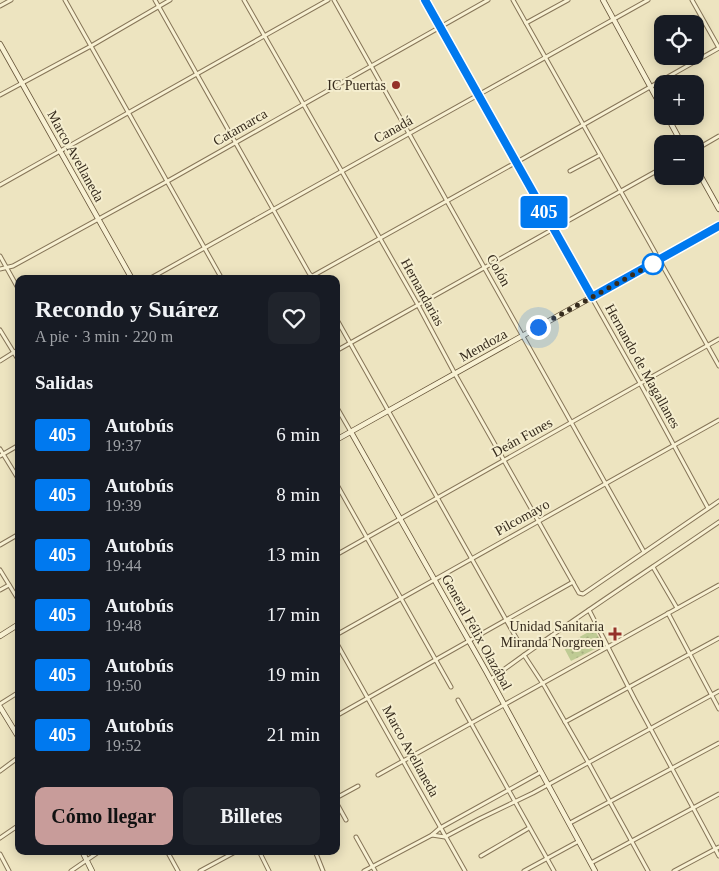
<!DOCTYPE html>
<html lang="es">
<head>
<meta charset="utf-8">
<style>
	body { margin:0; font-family:Georgia,serif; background:#20242c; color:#f1f3f6; height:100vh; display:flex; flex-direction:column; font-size:19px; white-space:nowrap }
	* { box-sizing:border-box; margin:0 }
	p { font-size:16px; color:#9ea1a6 }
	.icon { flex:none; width:28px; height:28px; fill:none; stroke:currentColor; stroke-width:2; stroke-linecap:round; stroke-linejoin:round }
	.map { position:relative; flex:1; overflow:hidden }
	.panel { position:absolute; left:15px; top:275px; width:325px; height:580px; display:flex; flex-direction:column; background:#171b24; border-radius:10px; box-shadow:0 2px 12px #0003 }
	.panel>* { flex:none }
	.badge { padding:0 10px; border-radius:4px; font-size:18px; line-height:32px }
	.fabs { position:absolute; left:654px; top:15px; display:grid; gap:10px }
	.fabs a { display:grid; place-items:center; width:50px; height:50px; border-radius:10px; background:#171b24; box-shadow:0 2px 12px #0003; font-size:25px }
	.you { position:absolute; width:25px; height:25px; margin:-12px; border:4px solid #fff; border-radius:50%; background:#1a73e8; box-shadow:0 0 0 8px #1a73e833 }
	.map>.badge { position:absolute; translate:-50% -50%; box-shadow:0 0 0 2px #fff }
	h2 { padding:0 20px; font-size:19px; line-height:45px }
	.round { display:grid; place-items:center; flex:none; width:52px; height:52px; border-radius:10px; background:#20242c }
	.head { display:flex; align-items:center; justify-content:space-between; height:85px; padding:0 20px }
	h1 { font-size:24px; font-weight:700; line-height:38px }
	.action { display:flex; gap:10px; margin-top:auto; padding:10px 20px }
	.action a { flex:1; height:58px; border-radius:10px; background:#c89c9a; color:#111; font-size:20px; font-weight:700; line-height:58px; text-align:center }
	.action a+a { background:#20242c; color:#f1f3f6 }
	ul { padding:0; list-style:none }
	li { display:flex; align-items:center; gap:15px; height:60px; padding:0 20px }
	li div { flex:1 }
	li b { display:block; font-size:19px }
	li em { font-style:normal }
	li .badge { min-width:55px; font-weight:700; text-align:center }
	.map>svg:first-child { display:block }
</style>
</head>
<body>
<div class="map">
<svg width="719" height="871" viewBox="0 0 719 871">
	<defs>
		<pattern id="grass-dots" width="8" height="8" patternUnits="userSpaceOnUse" patternTransform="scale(1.25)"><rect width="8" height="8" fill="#bfcb94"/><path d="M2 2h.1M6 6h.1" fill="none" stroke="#a5ae7f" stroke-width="1.8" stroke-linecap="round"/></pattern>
	</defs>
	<rect width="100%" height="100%" fill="#ede4c0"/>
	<polygon fill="url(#grass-dots)" points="594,629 603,645 571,661 563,646"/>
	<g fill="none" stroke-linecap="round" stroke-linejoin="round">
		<g stroke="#867558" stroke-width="5">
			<g id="street">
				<polyline points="65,0 222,279"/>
				<polyline points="155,0 309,273 314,279"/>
				<polyline points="244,0 418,305 455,374 579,593 583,594 719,501"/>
				<polyline points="334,0 644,552"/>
				<polyline points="424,0 640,383 708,508"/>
				<polyline points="513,0 719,366"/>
				<polyline points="692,0 719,48"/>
				<polyline points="0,6 11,0"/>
				<polyline points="526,23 568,0"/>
				<polyline points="0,95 91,46 170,0"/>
				<polyline points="695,150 719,136"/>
				<polyline points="570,171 600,155"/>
				<polyline points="0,185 328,0"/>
				<polyline points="0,256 19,290"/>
				<polyline points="0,269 13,266 166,182 488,0"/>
				<polyline points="149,279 648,0"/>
				<polyline points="307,279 583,125 719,48"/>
				<polyline points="336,318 518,641"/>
				<polyline points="0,330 19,361"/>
				<polyline points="336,351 662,168"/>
				<polyline points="0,361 19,349"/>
				<polyline points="336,406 351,432"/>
				<polyline points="0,449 19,480"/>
				<polyline points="0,456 19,445"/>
				<polyline points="336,483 451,687"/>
				<polyline points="0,545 19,534"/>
				<polyline points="336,555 719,339"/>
				<polyline points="653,567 677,608"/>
				<polyline points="0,570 19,601"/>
				<polyline points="0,590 9,585"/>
				<polyline points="589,610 634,698 719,856"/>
				<polyline points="668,613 719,709"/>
				<polyline points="336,635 719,420"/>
				<polyline points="336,642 465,871"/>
				<polyline points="524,655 545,687 588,762 648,871"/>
				<path d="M491 679C565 624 643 574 719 522"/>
				<polyline points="458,700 554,871"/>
				<polyline points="0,704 19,692"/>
				<polyline points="336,716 573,582"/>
				<polyline points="565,722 719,638"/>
				<polyline points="0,771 19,757"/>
				<polyline points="378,775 719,585"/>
				<polyline points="336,798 358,786"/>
				<polyline points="336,802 346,820"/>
				<polyline points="570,823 719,743"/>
				<polyline points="432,835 445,837 479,819 533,793 719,691"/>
				<polyline points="356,837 375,871"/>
				<polyline points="0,838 19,825"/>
				<polyline points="167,851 178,871"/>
				<polyline points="259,851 269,871"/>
				<polyline points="315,851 323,871"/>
				<polyline points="0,854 9,871"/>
				<polyline points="481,856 529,828"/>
				<polyline points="591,863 719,794"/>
				<polyline points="71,871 100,851"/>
				<polyline points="200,871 237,851"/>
				<polyline points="364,871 432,835 440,828 541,772"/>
				<polyline points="524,871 579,841"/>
				<polyline points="674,871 719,847"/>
			</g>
		</g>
		<g stroke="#68563b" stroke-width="6">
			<g id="secondary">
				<polyline points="603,0 662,108"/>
				<polyline points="0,44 132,279"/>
				<polyline points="667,116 682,144"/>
				<polyline points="695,166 719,209"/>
				<polyline points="351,432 486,671 595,871"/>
				<polyline points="336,440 719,226"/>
				<polyline points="0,636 19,624"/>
				<polyline points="0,707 19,738"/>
				<polyline points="82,851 92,871"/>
			</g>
		</g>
		<use href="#street" stroke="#f8f1d3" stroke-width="3"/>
		<use href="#secondary" stroke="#f8f1d3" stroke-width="4.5"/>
	</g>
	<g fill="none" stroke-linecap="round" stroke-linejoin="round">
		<g stroke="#fff" stroke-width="11">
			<polyline id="line" points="425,0 592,297 719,226"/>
		</g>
		<use href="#line" stroke="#0079ef" stroke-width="8"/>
		<polyline stroke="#362b1d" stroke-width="5" stroke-dasharray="0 9" points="538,327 654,263 653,264"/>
	</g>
	<g fill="#953229" stroke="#f5eecf" stroke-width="2">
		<circle cx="396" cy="85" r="5"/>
		<path d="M612.5 626.5h5v5h5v5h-5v5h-5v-5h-5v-5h5z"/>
	</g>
	<circle fill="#fff" stroke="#0079ef" stroke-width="2.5" cx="653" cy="264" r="10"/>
	<g text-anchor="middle" stroke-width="4" stroke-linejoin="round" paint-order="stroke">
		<g font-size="14" fill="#362b1d" stroke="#f5eecf" text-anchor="end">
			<text x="386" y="90">IC Puertas</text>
			<text x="604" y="631">Unidad Sanitaria<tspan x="604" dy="16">Miranda Norgreen</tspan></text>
		</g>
		<g font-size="14" fill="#362b1d" stroke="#f5eecf">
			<text transform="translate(240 127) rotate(-30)" y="5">Catamarca</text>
			<text transform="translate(393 129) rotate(-29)" y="5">Canadá</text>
			<text transform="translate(76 156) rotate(61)" y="5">Marco Avellaneda</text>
			<text transform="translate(499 270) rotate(61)" y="5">Colón</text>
			<text transform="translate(423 292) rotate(61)" y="5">Hernandarias</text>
			<text transform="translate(483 345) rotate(-29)" y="5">Mendoza</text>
			<text transform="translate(643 366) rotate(61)" y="5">Hernando de Magallanes</text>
			<text transform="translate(522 437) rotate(-29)" y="5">Deán Funes</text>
			<text transform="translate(522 517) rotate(-29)" y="5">Pilcomayo</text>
			<text transform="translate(477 632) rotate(61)" y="5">General Félix Olazábal</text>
			<text transform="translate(411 751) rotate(61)" y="5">Marco Avellaneda</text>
		</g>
	</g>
</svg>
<div class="fabs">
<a><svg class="icon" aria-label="locate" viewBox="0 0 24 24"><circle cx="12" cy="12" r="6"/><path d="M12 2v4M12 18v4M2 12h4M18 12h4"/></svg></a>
<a>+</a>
<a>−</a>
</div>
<div class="you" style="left:538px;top:327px"></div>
<b class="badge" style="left:544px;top:212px;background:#0079ef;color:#fff">405</b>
<section class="panel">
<div class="head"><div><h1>Recondo y Suárez</h1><p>A pie · 3 min · 220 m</p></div><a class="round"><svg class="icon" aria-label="heart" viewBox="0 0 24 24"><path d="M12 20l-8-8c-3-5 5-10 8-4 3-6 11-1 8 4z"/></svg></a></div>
<h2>Salidas</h2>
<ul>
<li><span class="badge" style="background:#0079ef;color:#fff">405</span><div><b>Autobús</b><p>19:37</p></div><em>6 min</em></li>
<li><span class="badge" style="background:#0079ef;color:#fff">405</span><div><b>Autobús</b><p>19:39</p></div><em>8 min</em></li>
<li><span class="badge" style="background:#0079ef;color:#fff">405</span><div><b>Autobús</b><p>19:44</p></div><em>13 min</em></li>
<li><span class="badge" style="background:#0079ef;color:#fff">405</span><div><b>Autobús</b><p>19:48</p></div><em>17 min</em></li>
<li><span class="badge" style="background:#0079ef;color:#fff">405</span><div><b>Autobús</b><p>19:50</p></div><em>19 min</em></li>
<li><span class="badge" style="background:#0079ef;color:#fff">405</span><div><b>Autobús</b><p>19:52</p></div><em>21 min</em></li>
</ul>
<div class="action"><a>Cómo llegar</a><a>Billetes</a></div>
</section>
</div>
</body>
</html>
